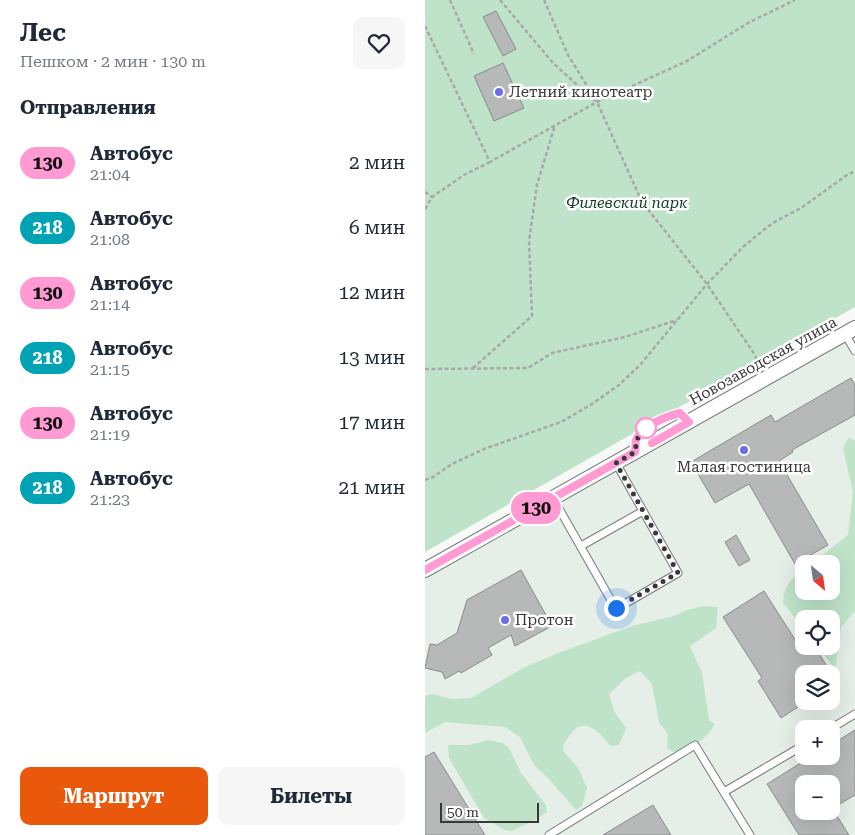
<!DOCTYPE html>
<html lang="ru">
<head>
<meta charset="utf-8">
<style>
	body { margin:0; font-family:"Roboto Serif",serif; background:#f6f6f7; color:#1f2937; height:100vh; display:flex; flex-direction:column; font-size:19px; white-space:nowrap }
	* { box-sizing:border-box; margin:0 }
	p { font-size:16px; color:#747a83 }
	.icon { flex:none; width:28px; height:28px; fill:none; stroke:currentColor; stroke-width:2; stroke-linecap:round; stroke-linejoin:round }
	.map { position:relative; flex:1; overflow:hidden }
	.side { display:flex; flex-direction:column; background:#fff; width:425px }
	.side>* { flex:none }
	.badge { padding:0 10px; border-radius:16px; font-size:18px; line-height:32px }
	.needle { width:32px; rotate:151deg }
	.tools { position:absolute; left:370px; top:555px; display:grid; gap:10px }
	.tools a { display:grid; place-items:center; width:45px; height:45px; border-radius:10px; background:#fff; box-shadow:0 5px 20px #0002; font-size:25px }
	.scale { position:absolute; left:15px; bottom:12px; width:99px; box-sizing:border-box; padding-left:5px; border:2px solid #373837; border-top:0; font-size:14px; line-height:18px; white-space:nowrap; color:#373837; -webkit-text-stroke:4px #fff; paint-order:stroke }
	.you { position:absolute; width:25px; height:25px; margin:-12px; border:4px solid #fff; border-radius:50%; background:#1a73e8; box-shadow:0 0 0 8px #1a73e833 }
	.map>.badge { position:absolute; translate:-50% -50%; box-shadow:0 0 0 2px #fff }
	h2 { padding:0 20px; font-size:19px; line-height:45px }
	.round { display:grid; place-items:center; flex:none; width:52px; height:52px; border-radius:10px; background:#f6f6f7 }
	.headline { display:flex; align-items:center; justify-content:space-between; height:85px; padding:0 20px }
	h1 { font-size:24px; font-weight:700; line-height:38px }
	.button { display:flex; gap:10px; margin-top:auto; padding:10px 20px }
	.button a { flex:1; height:58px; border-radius:10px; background:#ea580c; color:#fff; font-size:20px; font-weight:700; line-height:58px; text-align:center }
	.button a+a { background:#f6f6f7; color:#1f2937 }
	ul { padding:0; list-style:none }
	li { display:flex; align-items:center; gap:15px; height:65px; padding:0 20px }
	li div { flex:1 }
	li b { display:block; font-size:19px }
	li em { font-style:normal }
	li .badge { min-width:55px; font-weight:700; text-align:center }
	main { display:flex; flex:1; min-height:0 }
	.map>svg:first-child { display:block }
</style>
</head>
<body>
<main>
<section class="side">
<div class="headline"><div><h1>Лес</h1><p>Пешком · 2 мин · 130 m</p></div><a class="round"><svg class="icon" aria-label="heart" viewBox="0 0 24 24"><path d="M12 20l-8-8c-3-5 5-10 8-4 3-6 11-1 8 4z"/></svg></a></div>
<h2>Отправления</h2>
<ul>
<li><span class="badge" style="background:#ff9ad2;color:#111">130</span><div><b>Автобус</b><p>21:04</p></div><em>2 мин</em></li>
<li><span class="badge" style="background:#00a3b4;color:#fff">218</span><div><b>Автобус</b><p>21:08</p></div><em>6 мин</em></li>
<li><span class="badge" style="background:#ff9ad2;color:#111">130</span><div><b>Автобус</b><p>21:14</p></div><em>12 мин</em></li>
<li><span class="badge" style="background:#00a3b4;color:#fff">218</span><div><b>Автобус</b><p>21:15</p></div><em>13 мин</em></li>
<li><span class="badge" style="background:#ff9ad2;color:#111">130</span><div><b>Автобус</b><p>21:19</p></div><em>17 мин</em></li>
<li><span class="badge" style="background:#00a3b4;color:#fff">218</span><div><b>Автобус</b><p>21:23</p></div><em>21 мин</em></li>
</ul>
<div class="button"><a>Маршрут</a><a>Билеты</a></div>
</section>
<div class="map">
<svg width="430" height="835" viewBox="0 0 430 835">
	<rect width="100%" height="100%" fill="#f6f9f7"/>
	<path fill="#e5efe8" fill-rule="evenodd" d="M430 335V835H0V576ZM379 564H406V591H379ZM379 619H406V646H379ZM379 674H406V701H379ZM379 729H406V756H379ZM379 784H406V811H379Z"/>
	<g fill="#bfe3c9">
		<polygon points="0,0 430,0 430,307 0,552"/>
		<path d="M424 437 430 441V611L416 627 410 669 392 646H406V619H379V629L358 603C360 584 364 581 379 569V591H406V564H386L423 535 428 492 418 448Z"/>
		<path d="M278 606 293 607 291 628 265 646 277 673 284 720 290 724C278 742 269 748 248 752L242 748 243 734 234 722 227 684 215 671 201 678 184 694 189 711 201 728 194 745 186 746C178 737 164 718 150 729 145 734 142 740 138 745L139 752 153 768 162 788 157 806 151 810 124 779 109 765 95 737 80 727 20 722 0 733V696L7 694 27 699 46 698 98 668 136 652 207 626 249 616 262 610Z"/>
		<polygon points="64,740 78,743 84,748 96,773 121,805 122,812 110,820 87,831 80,830 59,818 24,758 23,745 44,745"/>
	</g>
	<g fill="#b6b9b7" stroke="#898c8a">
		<polygon points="71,11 91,49 78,56 58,17"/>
		<polygon points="78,63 99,108 69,121 49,76"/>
		<polygon points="426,378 430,385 430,415 367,450 368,452 354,461 403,545 370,564 324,484 290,503 266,462 346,415 350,422"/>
		<polygon points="311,535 325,560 314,566 300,542"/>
		<polygon points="96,570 127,626 90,646 86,635 63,648 67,655 36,673 34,671 20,679 17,672 0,668 5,644 12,645 32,633 42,600"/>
		<polygon points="339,591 378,652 387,646 389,646 407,674 379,674 379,703 356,718 333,681 337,678 298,617"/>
		<polygon points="430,730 430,795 406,809 406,784 379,784 379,811 409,811 424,835 374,835 342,784 387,756 406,756 406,745"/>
		<polygon points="9,752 60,835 0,835 0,757"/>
		<polygon points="228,805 246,835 178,835"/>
	</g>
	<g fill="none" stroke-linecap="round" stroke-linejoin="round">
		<g stroke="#777a78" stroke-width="9">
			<g id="service">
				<polyline points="420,334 430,351"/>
				<path d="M210 451C211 448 210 442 212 439 216 426 242 416 255 413L264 421"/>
				<polyline points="128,498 191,609 253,573 191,463"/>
				<polyline points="156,546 218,511"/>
				<polyline points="405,729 430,714"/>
				<polyline points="299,792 379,745"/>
				<polyline points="124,835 270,745 325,835"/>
			</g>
		</g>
		<g stroke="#777a78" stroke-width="16">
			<polyline id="minor" points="0,570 430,328"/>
		</g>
		<g stroke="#a7a9a7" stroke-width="2.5" stroke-dasharray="4 2.5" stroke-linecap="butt">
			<polyline points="25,0 49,54"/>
			<polyline points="75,0 128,63 170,101"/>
			<polyline points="119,0 143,55 172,102 217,202 282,284 328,352 336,367"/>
			<polyline points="0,26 65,162 172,102 262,61 323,23 370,0"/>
			<polyline points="0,192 7,197"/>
			<polyline points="0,209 7,197 39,175 65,162"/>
			<polyline points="48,368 107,316 104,241 112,185 130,125"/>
			<polyline points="0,369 103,368 127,353 200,337 252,320"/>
			<polyline points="0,480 8,477 27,464 59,449 136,422 167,404 194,385 215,365 282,284 318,247 341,228 353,220 376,208 422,175 430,171"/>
		</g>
		<use href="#service" stroke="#fff" stroke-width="7"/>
		<use href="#minor" stroke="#fff" stroke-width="14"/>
	</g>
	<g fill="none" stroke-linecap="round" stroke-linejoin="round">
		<g stroke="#fff" stroke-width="11">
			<path id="line" d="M0 570 210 452C211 448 210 443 211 440 216 426 242 416 255 413L264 422 227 443"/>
		</g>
		<use href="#line" stroke="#ff9ad2" stroke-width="8"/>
		<polyline stroke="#373837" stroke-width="5" stroke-dasharray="0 9" points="191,608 253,573 191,463 210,452 212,439 221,428"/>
	</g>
	<g fill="#6c6de7" stroke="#fff" stroke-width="2">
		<circle cx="74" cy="92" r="5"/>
		<circle cx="319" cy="450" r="5"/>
		<circle cx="80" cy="620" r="5"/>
	</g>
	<circle fill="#fff" stroke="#ff9ad2" stroke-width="2.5" cx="221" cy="428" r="10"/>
	<g text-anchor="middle" stroke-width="5" stroke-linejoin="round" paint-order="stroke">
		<g font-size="15" fill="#373837" stroke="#fff" text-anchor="start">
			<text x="84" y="97">Летний кинотеатр</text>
			<text x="319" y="472" text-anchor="middle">Малая гостиница</text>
			<text x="90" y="625">Протон</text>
		</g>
		<g font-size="15" font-style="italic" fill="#0f3c21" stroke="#fff">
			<text x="202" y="208">Филевский парк</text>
		</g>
		<g font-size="15" fill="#373837" stroke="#fff">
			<text transform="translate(338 361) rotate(-29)" y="5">Новозаводская улица</text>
		</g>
	</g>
</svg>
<div class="tools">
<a><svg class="needle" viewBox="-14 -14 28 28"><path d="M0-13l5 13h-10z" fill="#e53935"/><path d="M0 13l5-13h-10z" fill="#747a83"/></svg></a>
<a><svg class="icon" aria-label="locate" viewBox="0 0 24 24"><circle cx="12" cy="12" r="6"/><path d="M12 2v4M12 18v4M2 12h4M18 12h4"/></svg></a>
<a><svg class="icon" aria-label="layers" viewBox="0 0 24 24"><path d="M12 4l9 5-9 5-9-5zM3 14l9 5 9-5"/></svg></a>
<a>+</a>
<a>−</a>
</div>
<div class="scale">50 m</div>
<div class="you" style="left:191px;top:608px"></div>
<b class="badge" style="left:111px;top:508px;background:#ff9ad2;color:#111">130</b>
</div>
</main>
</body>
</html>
